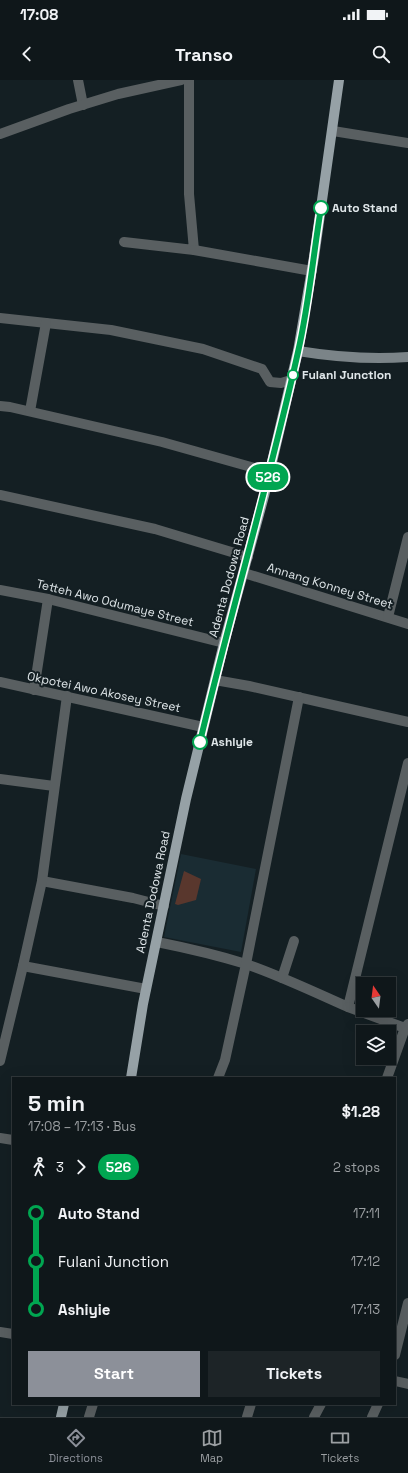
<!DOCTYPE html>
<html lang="en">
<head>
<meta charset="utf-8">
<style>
	body { margin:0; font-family:"Space Grotesk",sans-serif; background:#1d2427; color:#f1f3f6; height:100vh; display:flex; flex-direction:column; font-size:15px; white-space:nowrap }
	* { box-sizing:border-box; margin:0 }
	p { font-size:13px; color:#9b9fa2 }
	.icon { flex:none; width:22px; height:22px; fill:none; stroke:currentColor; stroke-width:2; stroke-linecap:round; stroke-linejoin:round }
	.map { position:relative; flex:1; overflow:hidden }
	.drawer { position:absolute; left:12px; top:997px; width:384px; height:328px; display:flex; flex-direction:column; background:#0f171a; border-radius:0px; box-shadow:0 4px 16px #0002,0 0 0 1px #2f3639 }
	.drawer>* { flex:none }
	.badge { padding:0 8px; border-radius:13px; font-size:14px; line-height:26px }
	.needle { width:26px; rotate:346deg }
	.buttons { position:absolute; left:356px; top:897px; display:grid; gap:8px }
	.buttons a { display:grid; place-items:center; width:40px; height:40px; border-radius:0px; background:#0f171a; box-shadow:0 4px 16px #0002,0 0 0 1px #2f3639; font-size:20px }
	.map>.badge { position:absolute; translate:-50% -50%; box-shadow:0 0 0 2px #fff }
	.legs { display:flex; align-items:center; gap:6px; height:44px; padding:0 16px; font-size:13px }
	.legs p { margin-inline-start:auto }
	.headline { display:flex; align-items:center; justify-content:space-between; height:68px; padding:0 16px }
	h1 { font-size:22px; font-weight:600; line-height:30px }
	.cta { display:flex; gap:8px; margin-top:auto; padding:8px 16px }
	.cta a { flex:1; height:46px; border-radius:0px; background:#8c9099; color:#fff; font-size:16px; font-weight:600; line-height:46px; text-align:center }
	.cta a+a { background:#1d2427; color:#f1f3f6 }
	ul { padding:0 16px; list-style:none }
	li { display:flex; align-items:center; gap:14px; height:48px; font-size:15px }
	li i { display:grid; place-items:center; width:6px; height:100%; margin:0 5px; background:currentColor }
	li i::after { content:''; width:10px; height:10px; margin:-5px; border:3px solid; border-radius:50%; background:#0f171a }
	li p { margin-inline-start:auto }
	li:first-child i { background:linear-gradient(#0000 50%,currentColor 0) }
	li:last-child i { background:linear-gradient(currentColor 50%,#0000 0) }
	.status { display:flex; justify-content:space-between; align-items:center; height:28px; padding:0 20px; background:#0f171a; direction:ltr }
	.status svg { height:11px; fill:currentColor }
	header { display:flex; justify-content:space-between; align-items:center; height:52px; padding:0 16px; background:#0f171a; font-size:18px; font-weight:600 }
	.tabs { display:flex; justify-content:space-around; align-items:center; height:56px; border-top:1px solid #2f3639; background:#0f171a; font-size:11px; color:#9b9fa2 }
	.tabs a { display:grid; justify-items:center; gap:2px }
	.tabs .selected { color:#8c9099 }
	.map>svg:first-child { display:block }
</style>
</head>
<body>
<div class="status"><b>17:08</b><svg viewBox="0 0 49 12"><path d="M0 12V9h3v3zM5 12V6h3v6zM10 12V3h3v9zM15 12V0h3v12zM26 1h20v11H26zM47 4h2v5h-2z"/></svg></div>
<header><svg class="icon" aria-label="back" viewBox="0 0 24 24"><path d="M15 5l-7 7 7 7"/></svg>Transo<svg class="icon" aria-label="search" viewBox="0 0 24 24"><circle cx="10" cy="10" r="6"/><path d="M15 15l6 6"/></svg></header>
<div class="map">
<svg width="408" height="1337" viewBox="0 0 408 1337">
	<rect width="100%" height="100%" fill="#141f23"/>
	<polygon fill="#1a2c33" points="181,774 256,789 241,872 164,857"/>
	<polygon fill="#59372d" points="184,791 201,799 196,820 178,825 175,824"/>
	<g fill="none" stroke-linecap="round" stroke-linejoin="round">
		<g stroke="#595f61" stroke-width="10">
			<polyline points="78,0 83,25"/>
			<polyline points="333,51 408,63"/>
			<polyline points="0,54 69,29 118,14 181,0"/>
			<polyline points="124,162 194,170 189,114 189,0"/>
			<polyline points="194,170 312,191"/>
			<polyline points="0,238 111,250 203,269 262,289 270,302 281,303 291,300"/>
			<polyline points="0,326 10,327 162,362 269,392"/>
			<polyline points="30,331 46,243"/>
			<polyline points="0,415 155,449 248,477"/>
			<polyline points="244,493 408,544"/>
			<polyline points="0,510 48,519 224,563"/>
			<polyline points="388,537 408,457"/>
			<polyline points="215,600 249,606 408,642"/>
			<polyline points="0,602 203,647"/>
			<polyline points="34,610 48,519"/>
			<polyline points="0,699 54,706"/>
			<polyline points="42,801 133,818 164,826"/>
			<path d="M157 862C187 868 217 875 246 884 281 896 314 912 348 927L408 683"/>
			<polyline points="23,886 146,909"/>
			<polyline points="282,898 294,861"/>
			<polyline points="348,927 405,948 408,944"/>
			<polyline points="0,981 23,886 42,801 67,616"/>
			<polyline points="218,998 225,980 246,884 299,617"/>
			<polyline points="387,998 405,948"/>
			<polyline points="0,1058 13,1060"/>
			<polyline points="0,1252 13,1254"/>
			<polyline points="395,1275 408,1223"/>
			<polyline points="395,1301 408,1304"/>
			<polyline points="89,1337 93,1324"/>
			<polyline points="247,1337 251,1324"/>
			<polyline points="314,1337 321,1324"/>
			<polyline points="372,1337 378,1324"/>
		</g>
		<path stroke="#7b8488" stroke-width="10" d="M298 271C335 277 371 280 408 277"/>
		<g stroke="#96a1a6" stroke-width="10">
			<polyline points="131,998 143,924 186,719 224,563 264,416 298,271 314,177 339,0"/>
			<polyline points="61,1337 64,1324"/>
		</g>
	</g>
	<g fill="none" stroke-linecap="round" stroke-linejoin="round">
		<g stroke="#fff" stroke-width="9">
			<path id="line-1" d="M200 662C231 531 269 403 298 272 309 224 313 176 321 128"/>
		</g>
		<use href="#line-1" stroke="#00a651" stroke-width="6"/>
	</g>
	<g fill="#fff" stroke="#00a651" stroke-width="2">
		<circle cx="321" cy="128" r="7"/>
		<circle cx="293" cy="295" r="5"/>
		<circle cx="200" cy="662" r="7"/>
	</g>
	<g text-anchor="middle" stroke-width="4" stroke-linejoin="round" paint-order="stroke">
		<g font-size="12" font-weight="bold" fill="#e0e7ea" stroke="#141f23" text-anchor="start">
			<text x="332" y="132">Auto Stand</text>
			<text x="302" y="299">Fulani Junction</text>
			<text x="211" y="666">Ashiyie</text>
		</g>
		<g font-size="12" fill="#e0e7ea" stroke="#141f23">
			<text transform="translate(229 497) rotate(-75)" y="4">Adenta Dodowa Road</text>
			<text transform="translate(330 506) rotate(17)" y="4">Annang Konney Street</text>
			<text transform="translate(115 523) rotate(14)" y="4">Tetteh Awo Odumaye Street</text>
			<text transform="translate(104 612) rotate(12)" y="4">Okpotei Awo Akosey Street</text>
			<text transform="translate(153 812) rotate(-78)" y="4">Adenta Dodowa Road</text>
		</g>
	</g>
</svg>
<div class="buttons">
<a><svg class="needle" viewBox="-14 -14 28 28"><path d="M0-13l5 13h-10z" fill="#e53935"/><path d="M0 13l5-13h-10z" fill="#9b9fa2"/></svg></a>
<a><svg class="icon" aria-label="layers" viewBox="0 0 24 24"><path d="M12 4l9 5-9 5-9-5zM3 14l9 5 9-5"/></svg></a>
</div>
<b class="badge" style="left:268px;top:397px;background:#00a651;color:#fff">526</b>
<section class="drawer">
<div class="headline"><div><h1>5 min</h1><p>17:08 – 17:13 · Bus</p></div><b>$1.28</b></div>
<div class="legs"><svg class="icon" aria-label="walk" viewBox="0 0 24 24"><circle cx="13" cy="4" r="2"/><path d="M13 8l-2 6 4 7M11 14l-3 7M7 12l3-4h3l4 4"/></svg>3<svg class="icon" aria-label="forward" viewBox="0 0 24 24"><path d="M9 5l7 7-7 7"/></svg><b class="badge" style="background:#00a651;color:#fff">526</b><p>2 stops</p></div>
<ul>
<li><i style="color:#00a651"></i><b>Auto Stand</b><p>17:11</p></li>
<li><i style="color:#00a651"></i><span>Fulani Junction</span><p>17:12</p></li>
<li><i style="color:#00a651"></i><b>Ashiyie</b><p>17:13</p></li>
</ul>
<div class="cta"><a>Start</a><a>Tickets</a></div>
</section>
</div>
<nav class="tabs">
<a class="selected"><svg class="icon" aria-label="directions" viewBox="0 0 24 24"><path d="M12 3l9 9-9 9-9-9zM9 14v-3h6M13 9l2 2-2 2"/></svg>Directions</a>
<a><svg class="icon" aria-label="map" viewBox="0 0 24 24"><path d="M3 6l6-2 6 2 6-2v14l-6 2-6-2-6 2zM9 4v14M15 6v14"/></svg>Map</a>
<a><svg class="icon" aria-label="tickets" viewBox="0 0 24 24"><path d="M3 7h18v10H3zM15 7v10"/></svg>Tickets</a>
</nav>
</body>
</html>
